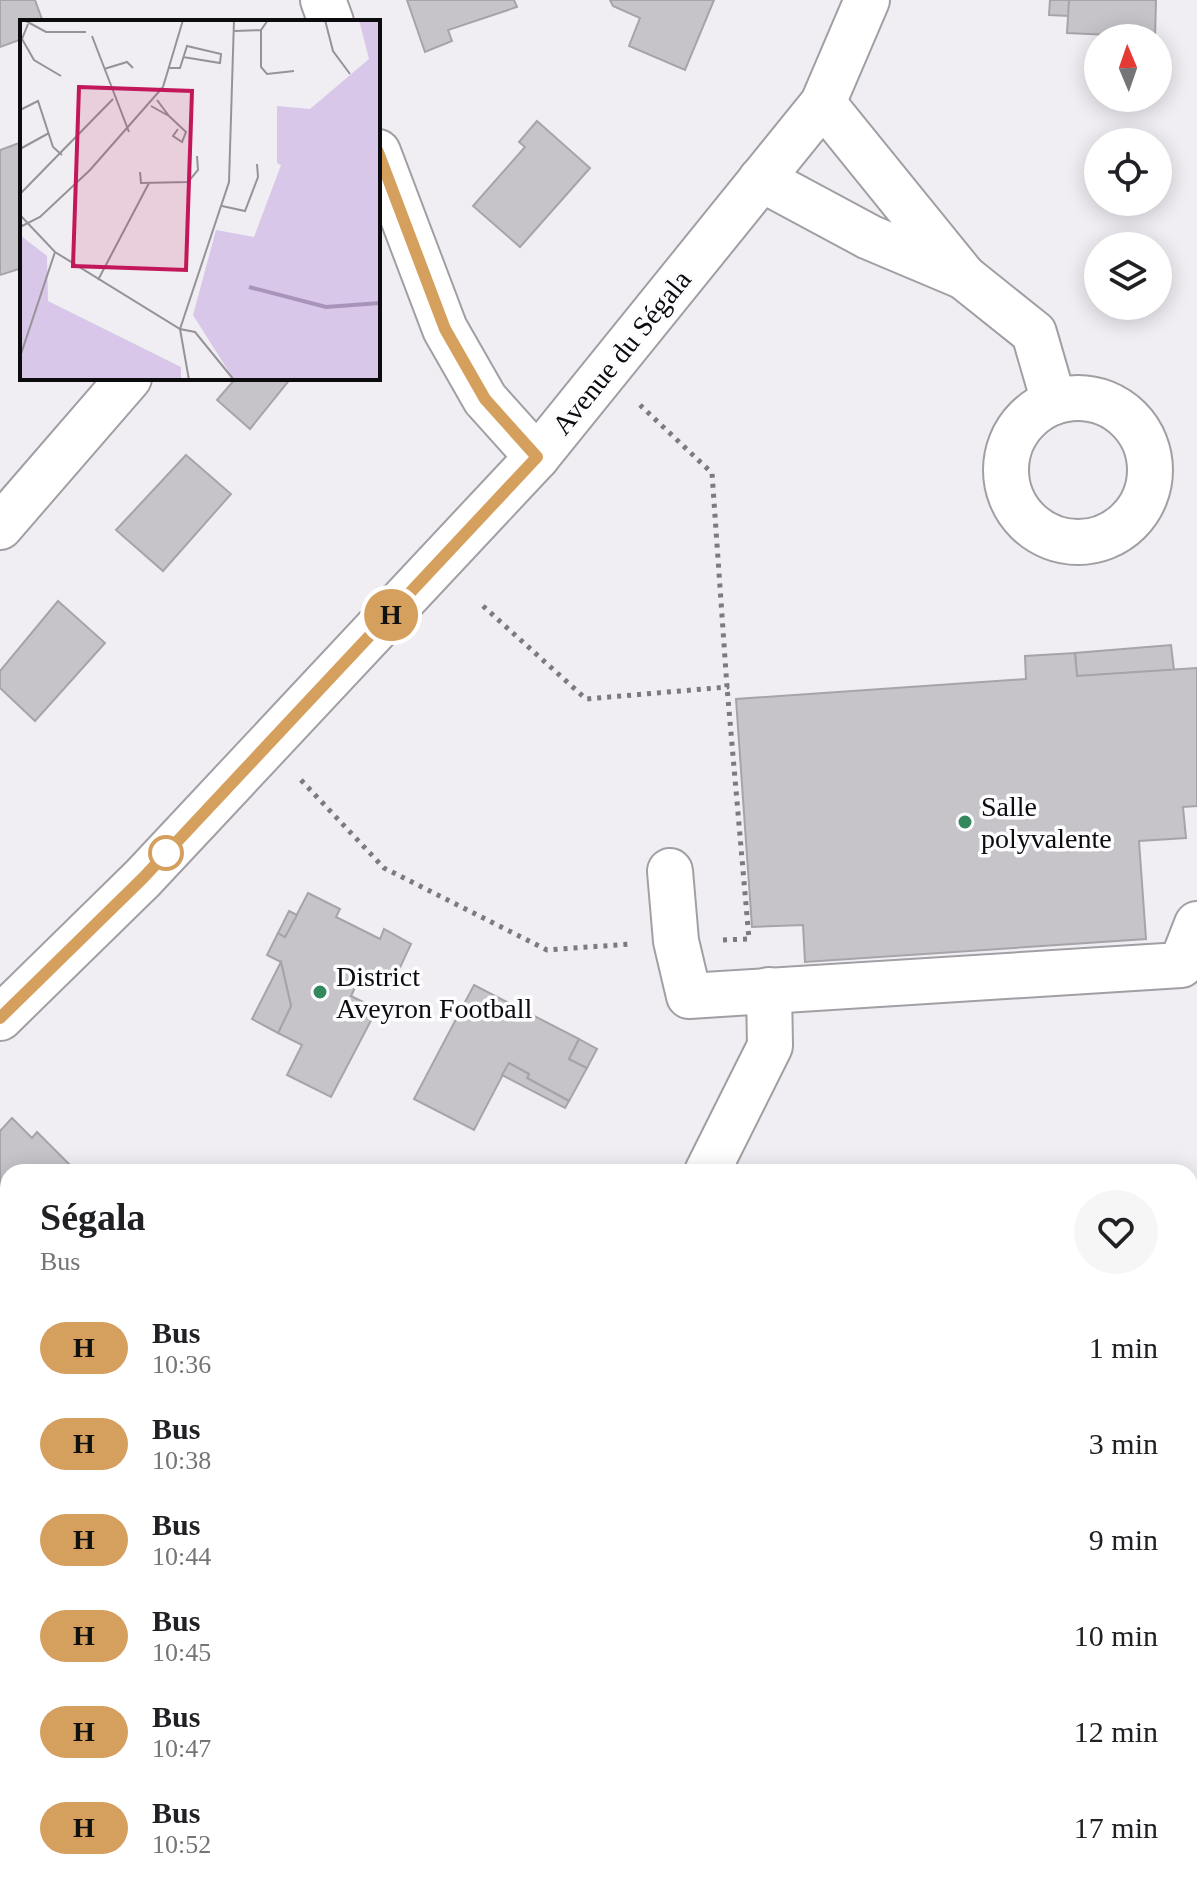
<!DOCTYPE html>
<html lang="fr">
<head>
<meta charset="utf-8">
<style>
	body { margin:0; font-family:Georgia,serif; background:#f6f6f6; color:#202124; height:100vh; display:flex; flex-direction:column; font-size:30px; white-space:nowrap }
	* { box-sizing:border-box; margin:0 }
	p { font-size:26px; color:#757577 }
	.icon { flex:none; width:44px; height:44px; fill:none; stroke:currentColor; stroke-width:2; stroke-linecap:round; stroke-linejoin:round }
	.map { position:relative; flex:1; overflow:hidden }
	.panel { position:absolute; left:0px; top:1164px; width:1198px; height:728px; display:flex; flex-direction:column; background:#fff; border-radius:24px 24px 0 0; box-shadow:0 4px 20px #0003 }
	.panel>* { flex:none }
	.badge { padding:0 16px; border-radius:26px; font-size:28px; line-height:52px }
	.needle { width:52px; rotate:358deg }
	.fabs { position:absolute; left:1084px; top:24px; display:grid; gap:16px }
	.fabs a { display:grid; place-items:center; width:88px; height:88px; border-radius:50%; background:#fff; box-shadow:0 4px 20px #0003; font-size:40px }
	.map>.badge { position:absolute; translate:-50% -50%; box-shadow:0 0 0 4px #fff }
	.round { display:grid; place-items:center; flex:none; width:84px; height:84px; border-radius:42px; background:#f6f6f6 }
	.summary { display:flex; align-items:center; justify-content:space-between; height:136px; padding:0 40px }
	h1 { font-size:38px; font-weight:700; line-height:60px }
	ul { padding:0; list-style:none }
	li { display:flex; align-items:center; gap:24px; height:96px; padding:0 40px }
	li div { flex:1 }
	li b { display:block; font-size:30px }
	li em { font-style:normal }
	li .badge { min-width:88px; font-weight:700; text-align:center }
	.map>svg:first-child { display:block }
</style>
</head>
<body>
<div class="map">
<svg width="1197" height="1892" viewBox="0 0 1197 1892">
	<rect width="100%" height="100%" fill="#f0eef3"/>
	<g fill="#c7c4c9" stroke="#a6a4a9" stroke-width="2">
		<polygon points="0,0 35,0 43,22 22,22 22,39 0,47"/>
		<polygon points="407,0 514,0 517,7 448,30 452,41 425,52"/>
		<polygon points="610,0 714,0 685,70 629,46 640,18 613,6"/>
		<polygon points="1050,0 1069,0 1069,16 1049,15"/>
		<polygon points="1069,0 1156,0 1155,37 1067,33"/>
		<polygon points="537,121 590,168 520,247 473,206 525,147 519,142"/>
		<polygon points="22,142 22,268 0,275 0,150"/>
		<polygon points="236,378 291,378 250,429 217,400"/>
		<polygon points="186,455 231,494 163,571 116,530"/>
		<polygon points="58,601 105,643 35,721 0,688 0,671"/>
		<polygon points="1171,645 1174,670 1077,676 1075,653"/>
		<polygon points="1075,653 1077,676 1197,668 1197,806 1183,807 1186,838 1139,841 1146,939 805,962 803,925 752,927 736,699 1026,679 1025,656"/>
		<polygon points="308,893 340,909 336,917 380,939 384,929 411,944 390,989 361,975 351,996 377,1009 331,1097 287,1075 302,1045 278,1033 291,1006 281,962 267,955 278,933 285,937"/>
		<polygon points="289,911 297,915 285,937 278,933"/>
		<polygon points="281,962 291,1006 278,1033 252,1019"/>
		<polygon points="474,985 579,1039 569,1059 587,1068 569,1101 527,1078 529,1074 509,1063 474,1130 414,1099"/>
		<polygon points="579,1039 597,1049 587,1068 569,1059"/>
		<polygon points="509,1063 529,1074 527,1078 569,1101 565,1108 502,1075"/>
		<polygon points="12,1118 32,1138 37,1132 77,1172 8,1172 8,1222 0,1214 0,1131"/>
		<polygon points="0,1302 8,1310 8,1326 0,1334"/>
		<polygon points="0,1587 8,1591 8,1750 0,1748"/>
		<polygon points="508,1884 541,1884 558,1892 504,1892"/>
	</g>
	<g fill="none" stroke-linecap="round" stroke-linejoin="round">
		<g stroke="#a19fa4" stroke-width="48">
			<g id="minor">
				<polyline points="323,0 331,22"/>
				<polyline points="378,152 445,329 485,399 537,457"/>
				<polyline points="761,179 869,237 964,277 823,103"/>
				<polyline points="964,277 1034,333 1054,402"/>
				<circle cx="1078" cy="470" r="72"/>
				<polyline points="0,527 129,378"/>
				<polyline points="670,871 676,941 689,996 1181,965 1197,924"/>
				<polyline points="0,1018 143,878 537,457 823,103 867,0"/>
				<polyline points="707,1172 770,1046 769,990"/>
				<polyline points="24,1884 37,1892"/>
				<polyline points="338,1892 342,1884"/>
			</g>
		</g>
		<g stroke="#7c7a7e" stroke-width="5" stroke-dasharray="4 6" stroke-linecap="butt">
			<polyline points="483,606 586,699 727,687 712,473 640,405"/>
			<polyline points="301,780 384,868 547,950 630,944"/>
			<polyline points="723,940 749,939 727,687"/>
		</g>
		<use href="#minor" stroke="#fff" stroke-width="44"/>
	</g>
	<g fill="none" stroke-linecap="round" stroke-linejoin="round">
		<g stroke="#fff" stroke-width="18">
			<polyline id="line" points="0,1018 143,878 537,457 485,399 445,329 378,152"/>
		</g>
		<use href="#line" stroke="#d5a05e" stroke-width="12"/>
	</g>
	<g fill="#33885c" stroke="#fdfcff" stroke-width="3">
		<circle cx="965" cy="822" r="8"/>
		<circle cx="320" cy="992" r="8"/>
	</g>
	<circle fill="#fff" stroke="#d5a05e" stroke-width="4" cx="166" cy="853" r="16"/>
	<g text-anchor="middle" stroke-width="7" stroke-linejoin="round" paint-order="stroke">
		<g font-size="28" fill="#0c0b0d" stroke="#fdfcff">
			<text transform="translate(621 352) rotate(-51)" y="10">Avenue du Ségala</text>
		</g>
		<g font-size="28" fill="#0c0b0d" stroke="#fdfcff" text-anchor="start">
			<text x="981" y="816">Salle<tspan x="981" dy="32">polyvalente</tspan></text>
			<text x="336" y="986">District<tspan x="336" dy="32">Aveyron Football</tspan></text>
		</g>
	</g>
	<g transform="translate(20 20)">
		<rect width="360" height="360" fill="#f0eef3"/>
		<path d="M339 0H360V360H214L173 295 196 210 234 217 261 145 257 143V86L290 89 349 39ZM0 215 27 236 28 281 161 347V360H0Z" fill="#d8c7e9"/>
		<path fill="none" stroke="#a894bb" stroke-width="4" d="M229 267 306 287 360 283"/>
		<path fill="none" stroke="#959397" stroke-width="2" d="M4 0 26 12H66M305 0 313 31 330 54M8 4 2 19 14 40 41 56M241 10V47L247 54 274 51M214 11 241 10 248 0M72 16 109 112M149 48H160L167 26 201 34 200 43 163 37M84 49 107 42 113 48M145 60 143 67 163 0M131 86 149 96 137 80M0 90 18 81 33 127 42 135M149 96 166 112 162 122 153 116 158 109M0 129 29 113M120 152 121 163 168 162 178 150 177 136M1 173 93 79M202 186 225 191 238 157 237 144M0 195 35 232 160 309 175 312 214 360M0 207 20 197 70 150 143 67M78 260 129 163M0 337 35 232M169 360 160 309 209 162 214 0"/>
		<path fill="#c2185b" fill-opacity="0.15" stroke="#c2185b" stroke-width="4" d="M59 67 172 71 166 250 53 246Z"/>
		<rect width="360" height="360" fill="none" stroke="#0c0b0d" stroke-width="4"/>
	</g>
</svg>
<div class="fabs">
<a><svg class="needle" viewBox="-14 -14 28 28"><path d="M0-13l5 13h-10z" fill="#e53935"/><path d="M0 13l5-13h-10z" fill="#757577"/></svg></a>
<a><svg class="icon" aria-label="locate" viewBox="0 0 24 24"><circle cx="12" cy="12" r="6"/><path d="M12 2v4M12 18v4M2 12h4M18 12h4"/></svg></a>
<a><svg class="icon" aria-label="layers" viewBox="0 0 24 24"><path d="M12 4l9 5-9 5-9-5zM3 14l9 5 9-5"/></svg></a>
</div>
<b class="badge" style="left:391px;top:615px;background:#d5a05e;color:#111">H</b>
<section class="panel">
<div class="summary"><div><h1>Ségala</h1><p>Bus</p></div><a class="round"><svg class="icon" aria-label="heart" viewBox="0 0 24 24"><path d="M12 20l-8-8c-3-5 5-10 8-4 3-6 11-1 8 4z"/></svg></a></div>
<ul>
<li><span class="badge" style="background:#d5a05e;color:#111">H</span><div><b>Bus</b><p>10:36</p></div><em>1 min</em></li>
<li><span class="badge" style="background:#d5a05e;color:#111">H</span><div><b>Bus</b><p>10:38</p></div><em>3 min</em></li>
<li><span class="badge" style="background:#d5a05e;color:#111">H</span><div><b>Bus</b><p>10:44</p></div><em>9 min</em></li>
<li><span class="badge" style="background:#d5a05e;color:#111">H</span><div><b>Bus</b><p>10:45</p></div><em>10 min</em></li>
<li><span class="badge" style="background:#d5a05e;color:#111">H</span><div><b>Bus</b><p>10:47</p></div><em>12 min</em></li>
<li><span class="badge" style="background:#d5a05e;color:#111">H</span><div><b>Bus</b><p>10:52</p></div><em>17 min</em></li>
</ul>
</section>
</div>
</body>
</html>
